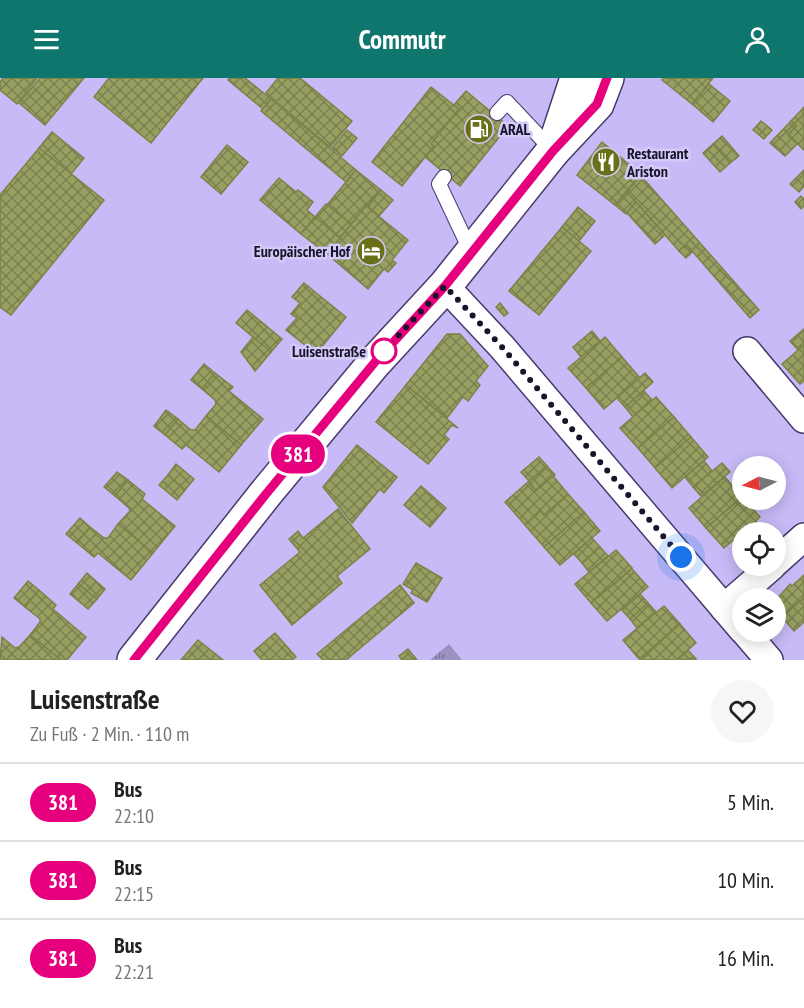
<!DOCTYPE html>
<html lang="de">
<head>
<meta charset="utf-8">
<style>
	body { margin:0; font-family:"PT Sans Narrow",sans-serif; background:#f6f6f6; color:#222; height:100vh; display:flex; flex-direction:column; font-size:22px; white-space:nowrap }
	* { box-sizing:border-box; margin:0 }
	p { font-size:20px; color:#767676 }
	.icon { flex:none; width:33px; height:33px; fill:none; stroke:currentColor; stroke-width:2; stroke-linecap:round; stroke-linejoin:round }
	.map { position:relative; height:582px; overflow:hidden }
	.panel { display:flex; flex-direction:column; background:#fff; flex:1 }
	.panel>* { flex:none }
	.badge { padding:0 12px; border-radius:20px; font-size:21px; line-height:39px }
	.needle { width:39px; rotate:264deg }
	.controls { position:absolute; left:732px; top:378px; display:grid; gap:12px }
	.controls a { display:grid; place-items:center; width:54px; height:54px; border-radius:50%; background:#fff; box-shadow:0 3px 15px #0003; font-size:30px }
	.you { position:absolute; width:30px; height:30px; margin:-15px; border:4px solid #fff; border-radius:50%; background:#1a73e8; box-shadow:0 0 0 9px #1a73e833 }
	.map>.badge { position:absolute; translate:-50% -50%; box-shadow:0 0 0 3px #fff }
	.round { display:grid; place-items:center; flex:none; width:63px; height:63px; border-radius:32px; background:#f6f6f6 }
	.head { display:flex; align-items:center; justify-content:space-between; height:102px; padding:0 30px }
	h1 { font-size:28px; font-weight:700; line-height:45px }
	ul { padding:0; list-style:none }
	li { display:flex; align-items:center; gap:18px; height:78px; padding:0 30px; border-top:2px solid #e0e0e0 }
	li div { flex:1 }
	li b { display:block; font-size:22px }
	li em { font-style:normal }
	li .badge { min-width:66px; font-weight:700; text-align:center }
	header { display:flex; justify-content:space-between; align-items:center; height:78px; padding:0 30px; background:#0f766e; color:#fff; font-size:27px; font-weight:700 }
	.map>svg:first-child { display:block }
</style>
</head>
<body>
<header><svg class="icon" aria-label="menu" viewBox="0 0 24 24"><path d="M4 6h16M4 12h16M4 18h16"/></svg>Commutr<svg class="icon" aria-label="person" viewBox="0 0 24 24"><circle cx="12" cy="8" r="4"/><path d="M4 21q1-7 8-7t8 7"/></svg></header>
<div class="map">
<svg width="804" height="582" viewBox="0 0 804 582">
	<defs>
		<pattern id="grass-tufts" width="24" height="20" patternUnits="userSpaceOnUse" patternTransform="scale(1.5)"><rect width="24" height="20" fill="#9c92bf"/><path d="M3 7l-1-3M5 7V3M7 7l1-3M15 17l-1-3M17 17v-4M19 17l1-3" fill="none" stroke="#7e769b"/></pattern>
		<pattern id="building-cross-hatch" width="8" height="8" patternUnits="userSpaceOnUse" patternTransform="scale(1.5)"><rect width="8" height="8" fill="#979f61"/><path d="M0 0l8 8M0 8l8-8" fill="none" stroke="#7a8050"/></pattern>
	</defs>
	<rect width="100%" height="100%" fill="#c7baf7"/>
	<polygon fill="url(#grass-tufts)" points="449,566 462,582 430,582"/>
	<g fill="url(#building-cross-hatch)" stroke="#7c8346" stroke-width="1.5">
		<polygon points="3,0 37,0 17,26 0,12 0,4"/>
		<polygon points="40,0 84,0 45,47 19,25"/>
		<polygon points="109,0 203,0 151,65 94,19"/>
		<polygon points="230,0 245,0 271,21 263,31 228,2"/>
		<polygon points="278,0 300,0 352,43 330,69 266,15"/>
		<polygon points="664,0 713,0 692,26 662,2"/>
		<polygon points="709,6 730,23 713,44 692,26"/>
		<polygon points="431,9 459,31 431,66 434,68 402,108 372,84"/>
		<polygon points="466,13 508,48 460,108 425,79 434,68 431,66 459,31 454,27"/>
		<polygon points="271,21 356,92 346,104 261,33"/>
		<polygon points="804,29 804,72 788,57 796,48 791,43"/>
		<polygon points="761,43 772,52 764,61 753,52"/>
		<polygon points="791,43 796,48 788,57 797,66 785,78 770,65"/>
		<polygon points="347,52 357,60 342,78 332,70"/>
		<polygon points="52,54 84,80 71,96 39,70"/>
		<polygon points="722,58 739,78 730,85 713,66"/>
		<polygon points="602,64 641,96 615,127 577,97"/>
		<polygon points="713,66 730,85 720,94 703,75"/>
		<polygon points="227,67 248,84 221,116 201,99"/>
		<polygon points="39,70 104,122 11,237 0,229 0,117"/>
		<polygon points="356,92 381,112 351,146 327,127"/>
		<polygon points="804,92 804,108 799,114 790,106"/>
		<polygon points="641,96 643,98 642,99 759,232 750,240 693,174 686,167 679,173 627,114"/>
		<polygon points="279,100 296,114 298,112 313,124 307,132 315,139 301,156 260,122"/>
		<polygon points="381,112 393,122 379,138 368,129"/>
		<polygon points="627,114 636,124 626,136 615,127"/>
		<polygon points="801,118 804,121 804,128 801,131 795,124"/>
		<polygon points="636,124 665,157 655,166 627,135"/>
		<polygon points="326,126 351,146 340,160 315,139"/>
		<polygon points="366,128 408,162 392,182 396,185 388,194 384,191 368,211 327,176"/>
		<polygon points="578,129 595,143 579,163 562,149"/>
		<polygon points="315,139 340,160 327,176 301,156"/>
		<polygon points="562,149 591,173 539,237 509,213"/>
		<polygon points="686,167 692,174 686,180 679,173"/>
		<polygon points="304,205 346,239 316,276 286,252 297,240 291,236 300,225 292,219"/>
		<polygon points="500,225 508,235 504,238 496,229"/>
		<polygon points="247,232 282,261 271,274 236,245"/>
		<polygon points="804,251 804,267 798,272 790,263"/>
		<polygon points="592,253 600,263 581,279 573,269"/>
		<polygon points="447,256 460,256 488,288 476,303 480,307 468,323 463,319 447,340 406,307"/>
		<polygon points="253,259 271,274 255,293 241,274"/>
		<polygon points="605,259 622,279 586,310 568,290"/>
		<polygon points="804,267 804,303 800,306 782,286"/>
		<polygon points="622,279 640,300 604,331 586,310"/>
		<polygon points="204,286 215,295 202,311 191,302"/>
		<polygon points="215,295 233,309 229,313 263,341 241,367 206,338 216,326 215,322 202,311"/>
		<polygon points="645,295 653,304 625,329 617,320"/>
		<polygon points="406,307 458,350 452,347 444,357 449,361 428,386 376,344"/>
		<polygon points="644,313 652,322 633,339 625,329"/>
		<polygon points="656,319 674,339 638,370 620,350"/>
		<polygon points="166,332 178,341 165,357 154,348"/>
		<polygon points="206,338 241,367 219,394 186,367 182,371 165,357 178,341 191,352 195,352"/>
		<polygon points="674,339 691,359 655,390 638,370"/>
		<polygon points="691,359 708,379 672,410 655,390"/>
		<polygon points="357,367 397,399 384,415 380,411 352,445 323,409"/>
		<polygon points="539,379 547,388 529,403 521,394"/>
		<polygon points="704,383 712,393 693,409 685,399"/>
		<polygon points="722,385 730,394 701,418 693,409"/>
		<polygon points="176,386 194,401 185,412 168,397"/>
		<polygon points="547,388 555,397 536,413 529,403"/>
		<polygon points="117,394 128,402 115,418 104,409"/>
		<polygon points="168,397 185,412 177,422 159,407"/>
		<polygon points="553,398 568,416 544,437 541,433 525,447 505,424 528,404 536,413"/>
		<polygon points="725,399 742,419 706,450 689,430"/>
		<polygon points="128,402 145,416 142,421 175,448 153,475 118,446 130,433 129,430 115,418"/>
		<polygon points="421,408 446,430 430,449 404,427"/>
		<polygon points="568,416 584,434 544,469 525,447 541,433 544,437"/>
		<polygon points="742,419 742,422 745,422 760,439 724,470 706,450"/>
		<polygon points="338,431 370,471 337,498 342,505 292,547 260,507 300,474 289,461 298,453 303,460"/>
		<polygon points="584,434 600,453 560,487 544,469"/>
		<polygon points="80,440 90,449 77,465 66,456"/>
		<polygon points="756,443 764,453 761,454 743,454"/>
		<polygon points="118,446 153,475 131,502 98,475 94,479 77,465 90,449 104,460 108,460"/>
		<polygon points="592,460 600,469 582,485 574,476"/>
		<polygon points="600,469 608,478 589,494 582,485"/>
		<polygon points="616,472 632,490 591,525 575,506"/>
		<polygon points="416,485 442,500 427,524 411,515 413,512 403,506"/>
		<polygon points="632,491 648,509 607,543 591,525"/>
		<polygon points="87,495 105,511 97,521 78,506"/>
		<polygon points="804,497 804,520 782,539 776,531 776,522 790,506 792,508"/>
		<polygon points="28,503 39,512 25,529 14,520"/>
		<polygon points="78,506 97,521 88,531 70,516"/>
		<polygon points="400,507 414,525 346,582 323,582 317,576"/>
		<polygon points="39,512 56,527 53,531 86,559 67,582 61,582 30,557 40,544 40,541 25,529"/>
		<polygon points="640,516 648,525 630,541 622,532"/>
		<polygon points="804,520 804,544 794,553 782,539"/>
		<polygon points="648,525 656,534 637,550 630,541"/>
		<polygon points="664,528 680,546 639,581 623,562"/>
		<polygon points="680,546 696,565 676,582 640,582"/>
		<polygon points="275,555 296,579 292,582 262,582 254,573"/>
		<polygon points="30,557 61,582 0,582 2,559 15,570 19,569"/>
		<polygon points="198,562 223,582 181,582"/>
		<polygon points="408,571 417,582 402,582 399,578"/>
		<polygon points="688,572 696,581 677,582"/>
	</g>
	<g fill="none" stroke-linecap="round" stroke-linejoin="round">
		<g stroke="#47396c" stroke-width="16">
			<g id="lane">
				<polyline points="497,35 507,24 553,73"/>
				<polyline points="444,99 439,106 471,174"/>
			</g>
		</g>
		<g stroke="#47396c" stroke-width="30">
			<g id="street">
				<polyline points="445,208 502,269 742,551"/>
				<polyline points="747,273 804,341"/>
				<polyline points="776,484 804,459"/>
				<polyline points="724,530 772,488"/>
				<polyline points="745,554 769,582"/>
			</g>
		</g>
		<g stroke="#47396c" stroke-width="36">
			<g id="secondary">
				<polyline points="557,61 577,0"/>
				<polyline points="134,582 266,415 375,284 445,208 553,73 597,26 607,0"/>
			</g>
		</g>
		<use href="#lane" stroke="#fff" stroke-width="14"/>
		<use href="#street" stroke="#fff" stroke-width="27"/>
		<use href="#secondary" stroke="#fff" stroke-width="33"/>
	</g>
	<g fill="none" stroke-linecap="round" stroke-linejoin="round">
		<g stroke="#fff" stroke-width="14">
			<polyline id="line" points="134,582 266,416 375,284 445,208 553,73 597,26 607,0"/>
		</g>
		<use href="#line" stroke="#e6007e" stroke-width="9"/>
		<polyline stroke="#191429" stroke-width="6" stroke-dasharray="0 10.8" points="384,273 445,208 502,269 681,479"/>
	</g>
	<defs>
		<g id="fuel-disc" transform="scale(1.5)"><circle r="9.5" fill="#697018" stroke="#d4cafa"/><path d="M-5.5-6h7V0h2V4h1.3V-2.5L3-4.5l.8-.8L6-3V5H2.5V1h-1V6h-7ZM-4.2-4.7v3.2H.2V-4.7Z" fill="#fff"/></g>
		<g id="restaurant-disc" transform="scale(1.5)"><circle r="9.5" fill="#697018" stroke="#d4cafa"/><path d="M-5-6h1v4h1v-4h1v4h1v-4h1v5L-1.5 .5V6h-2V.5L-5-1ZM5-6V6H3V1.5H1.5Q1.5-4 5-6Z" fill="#fff"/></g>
		<g id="hotel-disc" transform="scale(1.5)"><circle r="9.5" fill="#697018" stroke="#d4cafa"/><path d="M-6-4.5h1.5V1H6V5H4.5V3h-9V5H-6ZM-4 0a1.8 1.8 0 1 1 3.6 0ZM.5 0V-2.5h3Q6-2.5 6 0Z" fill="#fff"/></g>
	</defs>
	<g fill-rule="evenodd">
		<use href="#fuel-disc" x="479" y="51"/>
		<use href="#restaurant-disc" x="606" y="84"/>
		<use href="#hotel-disc" x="371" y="173"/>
	</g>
	<circle fill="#fff" stroke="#e6007e" stroke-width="3" cx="384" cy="273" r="12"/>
	<g text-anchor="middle" stroke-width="5" stroke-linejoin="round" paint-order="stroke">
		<g font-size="16" font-weight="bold" fill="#191429" stroke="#d4cafa" text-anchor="start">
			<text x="500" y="57">ARAL</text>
			<text x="627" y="81">Restaurant<tspan x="627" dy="18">Ariston</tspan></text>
			<text x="350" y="179" text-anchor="end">Europäischer Hof</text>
		</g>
		<g font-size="16" font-weight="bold" fill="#191429" stroke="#d4cafa" text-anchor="end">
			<text x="366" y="279">Luisenstraße</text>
		</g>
	</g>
</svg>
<div class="controls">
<a><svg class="needle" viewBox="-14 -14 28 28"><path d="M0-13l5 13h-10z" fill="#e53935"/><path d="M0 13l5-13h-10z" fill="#767676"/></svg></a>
<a><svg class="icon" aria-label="locate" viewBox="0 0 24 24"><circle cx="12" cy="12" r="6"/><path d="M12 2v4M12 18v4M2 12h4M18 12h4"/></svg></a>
<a><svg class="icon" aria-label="layers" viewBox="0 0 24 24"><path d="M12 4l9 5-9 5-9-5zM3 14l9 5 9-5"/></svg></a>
</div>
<div class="you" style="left:681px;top:479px"></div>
<b class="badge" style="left:298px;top:376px;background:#e6007e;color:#fff">381</b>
</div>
<section class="panel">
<div class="head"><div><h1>Luisenstraße</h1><p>Zu Fuß · 2 Min. · 110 m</p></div><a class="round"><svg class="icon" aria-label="heart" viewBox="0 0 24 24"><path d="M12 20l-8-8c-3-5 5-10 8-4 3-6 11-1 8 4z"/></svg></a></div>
<ul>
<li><span class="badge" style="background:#e6007e;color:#fff">381</span><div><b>Bus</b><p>22:10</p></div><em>5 Min.</em></li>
<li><span class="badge" style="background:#e6007e;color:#fff">381</span><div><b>Bus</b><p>22:15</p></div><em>10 Min.</em></li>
<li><span class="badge" style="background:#e6007e;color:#fff">381</span><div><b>Bus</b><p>22:21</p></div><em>16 Min.</em></li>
</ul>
</section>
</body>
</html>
